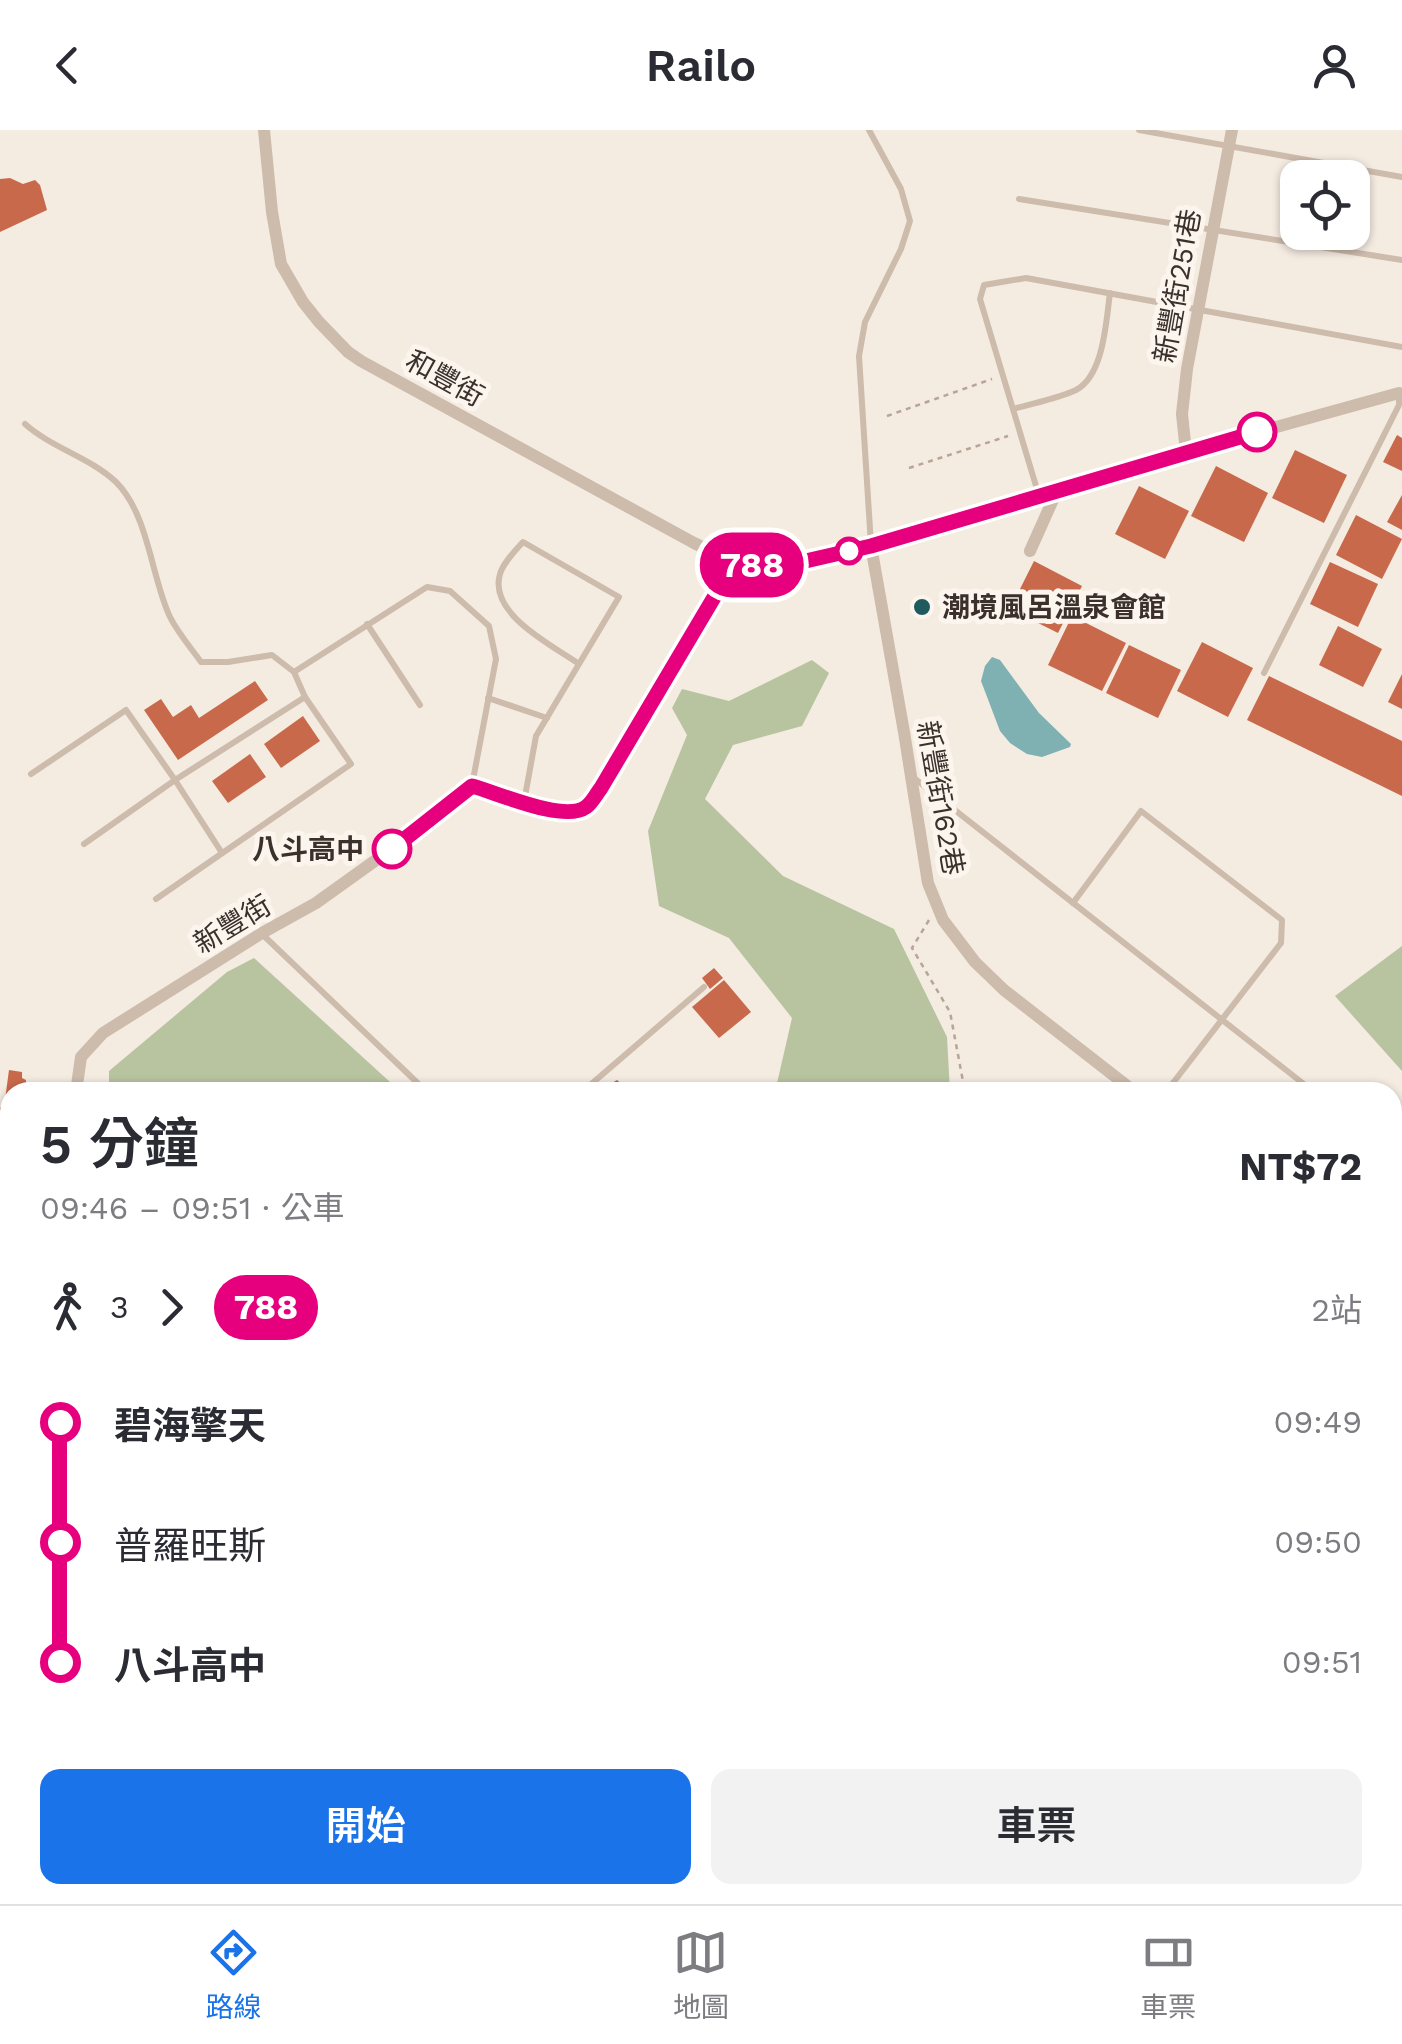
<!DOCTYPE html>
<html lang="zh-TW">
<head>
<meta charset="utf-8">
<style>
	body { margin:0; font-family:"Work Sans","Noto Sans TC",sans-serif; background:#f2f2f3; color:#2b2b33; height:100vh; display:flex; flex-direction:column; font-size:38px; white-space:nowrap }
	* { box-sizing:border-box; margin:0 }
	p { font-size:32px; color:#7c7c81 }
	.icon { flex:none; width:55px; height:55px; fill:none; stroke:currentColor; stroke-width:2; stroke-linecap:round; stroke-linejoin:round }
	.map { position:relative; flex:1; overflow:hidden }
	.panel { position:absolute; left:0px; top:952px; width:1402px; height:822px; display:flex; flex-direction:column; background:#fff; border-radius:30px 30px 0 0; box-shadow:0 2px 8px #0004 }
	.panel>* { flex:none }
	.badge { padding:0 20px; border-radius:32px; font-size:35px; line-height:65px }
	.fabs { position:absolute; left:1280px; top:30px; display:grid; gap:20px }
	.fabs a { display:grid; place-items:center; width:90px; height:90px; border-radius:20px; background:#fff; box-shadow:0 2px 8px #0004; font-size:50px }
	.map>.badge { position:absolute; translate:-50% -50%; box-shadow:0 0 0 5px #fff }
	.legs { display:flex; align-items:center; gap:15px; height:110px; padding:0 40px; font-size:32px }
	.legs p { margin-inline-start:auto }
	.headline { display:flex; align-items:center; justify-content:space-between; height:170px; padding:0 40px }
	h1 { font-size:55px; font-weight:600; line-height:75px }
	.button { display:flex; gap:20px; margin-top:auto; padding:20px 40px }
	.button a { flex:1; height:115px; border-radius:20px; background:#1a73e8; color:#fff; font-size:40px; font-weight:600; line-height:115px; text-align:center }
	.button a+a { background:#f2f2f3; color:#2b2b33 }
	ul { padding:0 40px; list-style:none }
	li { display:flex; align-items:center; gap:35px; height:120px; font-size:38px }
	li i { display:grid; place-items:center; width:15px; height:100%; margin:0 12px; background:currentColor }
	li i::after { content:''; width:25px; height:25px; margin:-12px; border:8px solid; border-radius:50%; background:#fff }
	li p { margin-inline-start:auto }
	li:first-child i { background:linear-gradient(#0000 50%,currentColor 0) }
	li:last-child i { background:linear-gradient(currentColor 50%,#0000 0) }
	header { display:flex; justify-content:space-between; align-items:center; height:130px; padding:0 40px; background:#fff; font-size:45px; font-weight:600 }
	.menu { display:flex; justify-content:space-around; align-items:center; height:140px; border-top:2px solid #e1e1e2; background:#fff; font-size:28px; color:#7c7c81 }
	.menu a { display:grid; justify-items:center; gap:5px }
	.menu .current { color:#1a73e8 }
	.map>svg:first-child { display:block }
</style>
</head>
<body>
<header><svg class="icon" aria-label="back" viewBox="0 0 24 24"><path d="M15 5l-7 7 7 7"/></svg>Railo<svg class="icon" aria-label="person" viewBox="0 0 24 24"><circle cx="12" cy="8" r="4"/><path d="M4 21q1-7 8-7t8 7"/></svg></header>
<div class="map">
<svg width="1402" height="1774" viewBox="0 0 1402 1774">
	<rect width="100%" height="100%" fill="#f4ebe1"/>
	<g fill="#b8c4a0">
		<polygon points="812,530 829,543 802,596 733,615 705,669 783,746 894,799 947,907 950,962 775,962 792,888 729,808 659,776 648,701 687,605 672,578 682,559 729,571"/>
		<polygon points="1402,816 1402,941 1335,866"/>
		<polygon points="254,828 401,962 109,962 109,941 227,842"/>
		<polygon points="17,1765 1152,1765 1158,1774 18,1774"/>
	</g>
	<polygon fill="#7fb0b2" points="992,527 1000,530 1039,583 1071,614 1070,617 1042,627 1027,624 1010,613 1000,601 981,551 985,536"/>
	<g fill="#c8694b">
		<polygon points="10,48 23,54 35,50 40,55 47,80 0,102 0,49"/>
		<polygon points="1397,305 1402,308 1402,341 1383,332"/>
		<polygon points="1295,320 1347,345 1324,393 1272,368"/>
		<polygon points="1216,336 1268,363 1244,412 1191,386"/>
		<polygon points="1139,356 1189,381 1165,429 1115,404"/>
		<polygon points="1402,365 1402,400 1387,392"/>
		<polygon points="1356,385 1402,409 1382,449 1336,425"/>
		<polygon points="1034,431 1082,456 1058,503 1010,479"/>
		<polygon points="1330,432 1378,454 1358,497 1310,474"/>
		<polygon points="1072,486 1126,513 1102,561 1048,535"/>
		<polygon points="1338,496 1382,519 1363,557 1319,535"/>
		<polygon points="1202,512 1253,538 1228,587 1177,561"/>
		<polygon points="1129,515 1181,540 1158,588 1106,563"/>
		<polygon points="1402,544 1402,579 1388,572"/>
		<polygon points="1269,546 1402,611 1402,666 1247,590"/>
		<polygon points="255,551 268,570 178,630 144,580 161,569 173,587 191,575 199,588"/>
		<polygon points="303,586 320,611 281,638 264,614"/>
		<polygon points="250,624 266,647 228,673 212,651"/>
		<polygon points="714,838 723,848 710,859 702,848"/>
		<polygon points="724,850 751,882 719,908 692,877"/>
		<polygon points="9,940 22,942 22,948 26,950 26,962 10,962 10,1012 0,1009 0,977 4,977"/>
		<polygon points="617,950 631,962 597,962"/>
		<polygon points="7,1018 10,1019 10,1055 2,1054 3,1043 0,1042 0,1034 4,1035"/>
		<polygon points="3,1065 10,1065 10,1167 3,1183 0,1182 0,1066"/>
		<polygon points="1392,1404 1402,1412 1402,1448 1392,1441"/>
		<polygon points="1392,1453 1402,1460 1402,1500 1392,1493"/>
		<polygon points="1392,1521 1402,1529 1402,1566 1392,1559"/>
		<polygon points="1392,1577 1402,1585 1402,1622 1392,1615"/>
		<polygon points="1392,1641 1402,1648 1402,1659 1392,1663"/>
		<polygon points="1394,1713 1402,1717 1402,1741 1392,1734 1392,1714"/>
		<polygon points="1279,1765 1331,1765 1342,1774 1290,1774"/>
		<polygon points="1340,1765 1396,1765 1389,1774 1351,1774"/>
	</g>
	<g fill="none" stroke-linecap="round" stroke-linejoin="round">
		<g stroke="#b9a596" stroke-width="2.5" stroke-dasharray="5 5" stroke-linecap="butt">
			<polyline points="887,286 992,249"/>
			<polyline points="909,338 1008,306"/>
			<polyline points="929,790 912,818 950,882 965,962"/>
			<polyline points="0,1253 10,1262"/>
			<polyline points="511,1765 511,1774"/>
			<polyline points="576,1765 578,1774"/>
			<polyline points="778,1765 778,1774"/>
			<polyline points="1139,1765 1154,1774"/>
		</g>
		<g stroke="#cdbbac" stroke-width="6">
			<polyline points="869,0 901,59 910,91 901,119 865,192 859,226 871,415"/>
			<polyline points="1139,0 1402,47"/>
			<polyline points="1019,69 1402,130"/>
			<path d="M1013 279C1033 273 1057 269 1076 260 1104 245 1106 191 1110 163"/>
			<path d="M25 294C52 318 91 328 116 352 149 385 151 447 170 487 178 503 191 518 201 532H228L272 525 294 542"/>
			<polyline points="1039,366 980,169 984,155 1026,148 1402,217"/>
			<polyline points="367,494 420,575"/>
			<polyline points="1264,543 1399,275 1399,263"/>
			<polyline points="488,568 547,588"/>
			<polyline points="31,644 126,580 175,650 222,723"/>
			<polyline points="914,648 1314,962"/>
			<path d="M524 672 536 606 619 467 523 412C515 421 503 433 500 444 488 484 552 515 579 534"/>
			<polyline points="84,714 175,650 305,567 294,542 427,457 450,461 489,496 496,529 472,655"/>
			<polyline points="156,769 351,634 305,567"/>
			<polyline points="1073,773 1141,681 1282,790 1281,813 1166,962"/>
			<polyline points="262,804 427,962"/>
			<polyline points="582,962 704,857"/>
			<polyline points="1392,1024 1402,1031"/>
		</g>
		<g stroke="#cdbbac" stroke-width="12">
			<polyline points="264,0 272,82 281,134 303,172 319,192 348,222 361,231 694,413 735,433 775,438 871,416 1186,322 1399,263 1402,264"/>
			<polyline points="1186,322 1182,284 1187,239 1232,0"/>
			<polyline points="871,416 904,602 928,753 943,790 975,832 1004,860 1135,962"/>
			<polyline points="1030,421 1056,363"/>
			<path d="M76 962 81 927 103 903 262 803 316 773 404 710 472 656C498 663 563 693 586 677 592 673 597 663 601 658L735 433"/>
			<polyline points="1392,1165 1402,1178"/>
			<polyline points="0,1211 10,1184"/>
			<polyline points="1392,1358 1402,1347"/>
			<polyline points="0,1520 10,1621"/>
			<polyline points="1392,1623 1402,1630"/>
			<polyline points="0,1673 10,1621"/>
			<polyline points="1268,1765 1280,1774"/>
		</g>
	</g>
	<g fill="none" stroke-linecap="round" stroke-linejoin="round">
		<g stroke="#fff" stroke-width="22">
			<path id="line-1" d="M392 719 472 656C498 663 564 693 586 677 592 673 597 663 601 658L735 432 775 438 871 416 1257 302"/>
		</g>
		<use href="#line-1" stroke="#e6007e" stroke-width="15"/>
	</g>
	<g fill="#fff" stroke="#e6007e" stroke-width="5">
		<circle cx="1257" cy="302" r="18"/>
		<circle cx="849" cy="421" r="12"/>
		<circle cx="392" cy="719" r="18"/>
	</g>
	<circle fill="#1f5a5e" stroke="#fbf5ee" stroke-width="4" cx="922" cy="477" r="10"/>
	<g text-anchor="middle" stroke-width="10" stroke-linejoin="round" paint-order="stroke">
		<g font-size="28" fill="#3b302b" stroke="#fbf5ee">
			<text transform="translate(1177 156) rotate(-80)" y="10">新豐街251巷</text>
			<text transform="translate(445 248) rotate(29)" y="10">和豐街</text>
			<text transform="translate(941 668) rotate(80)" y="10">新豐街162巷</text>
			<text transform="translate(232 794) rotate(-31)" y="10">新豐街</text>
		</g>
		<g font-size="28" font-weight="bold" fill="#3b302b" stroke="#fbf5ee" text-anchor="start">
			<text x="942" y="487">潮境風呂溫泉會館</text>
		</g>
		<g font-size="28" font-weight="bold" fill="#3b302b" stroke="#fbf5ee" text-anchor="end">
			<text x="364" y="729">八斗高中</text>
		</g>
	</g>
</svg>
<div class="fabs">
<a><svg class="icon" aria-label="locate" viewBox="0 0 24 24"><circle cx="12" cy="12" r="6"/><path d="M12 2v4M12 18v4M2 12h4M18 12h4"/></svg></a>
</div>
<b class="badge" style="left:752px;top:435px;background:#e6007e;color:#fff">788</b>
<section class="panel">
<div class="headline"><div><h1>5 分鐘</h1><p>09:46 – 09:51 · 公車</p></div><b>NT$72</b></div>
<div class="legs"><svg class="icon" aria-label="walk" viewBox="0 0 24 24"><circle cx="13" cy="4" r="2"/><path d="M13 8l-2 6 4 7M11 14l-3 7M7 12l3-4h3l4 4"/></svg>3<svg class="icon" aria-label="forward" viewBox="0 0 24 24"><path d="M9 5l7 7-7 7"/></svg><b class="badge" style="background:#e6007e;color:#fff">788</b><p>2站</p></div>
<ul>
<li><i style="color:#e6007e"></i><b>碧海擎天</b><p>09:49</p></li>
<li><i style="color:#e6007e"></i><span>普羅旺斯</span><p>09:50</p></li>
<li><i style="color:#e6007e"></i><b>八斗高中</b><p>09:51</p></li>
</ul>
<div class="button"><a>開始</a><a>車票</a></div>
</section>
</div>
<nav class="menu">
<a class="current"><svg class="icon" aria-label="directions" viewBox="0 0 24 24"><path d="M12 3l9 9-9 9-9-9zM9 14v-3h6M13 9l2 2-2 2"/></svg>路線</a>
<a><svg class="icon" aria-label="map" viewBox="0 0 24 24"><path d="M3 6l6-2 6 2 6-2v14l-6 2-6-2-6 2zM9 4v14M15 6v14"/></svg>地圖</a>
<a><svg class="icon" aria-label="tickets" viewBox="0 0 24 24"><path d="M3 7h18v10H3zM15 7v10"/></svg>車票</a>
</nav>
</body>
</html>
